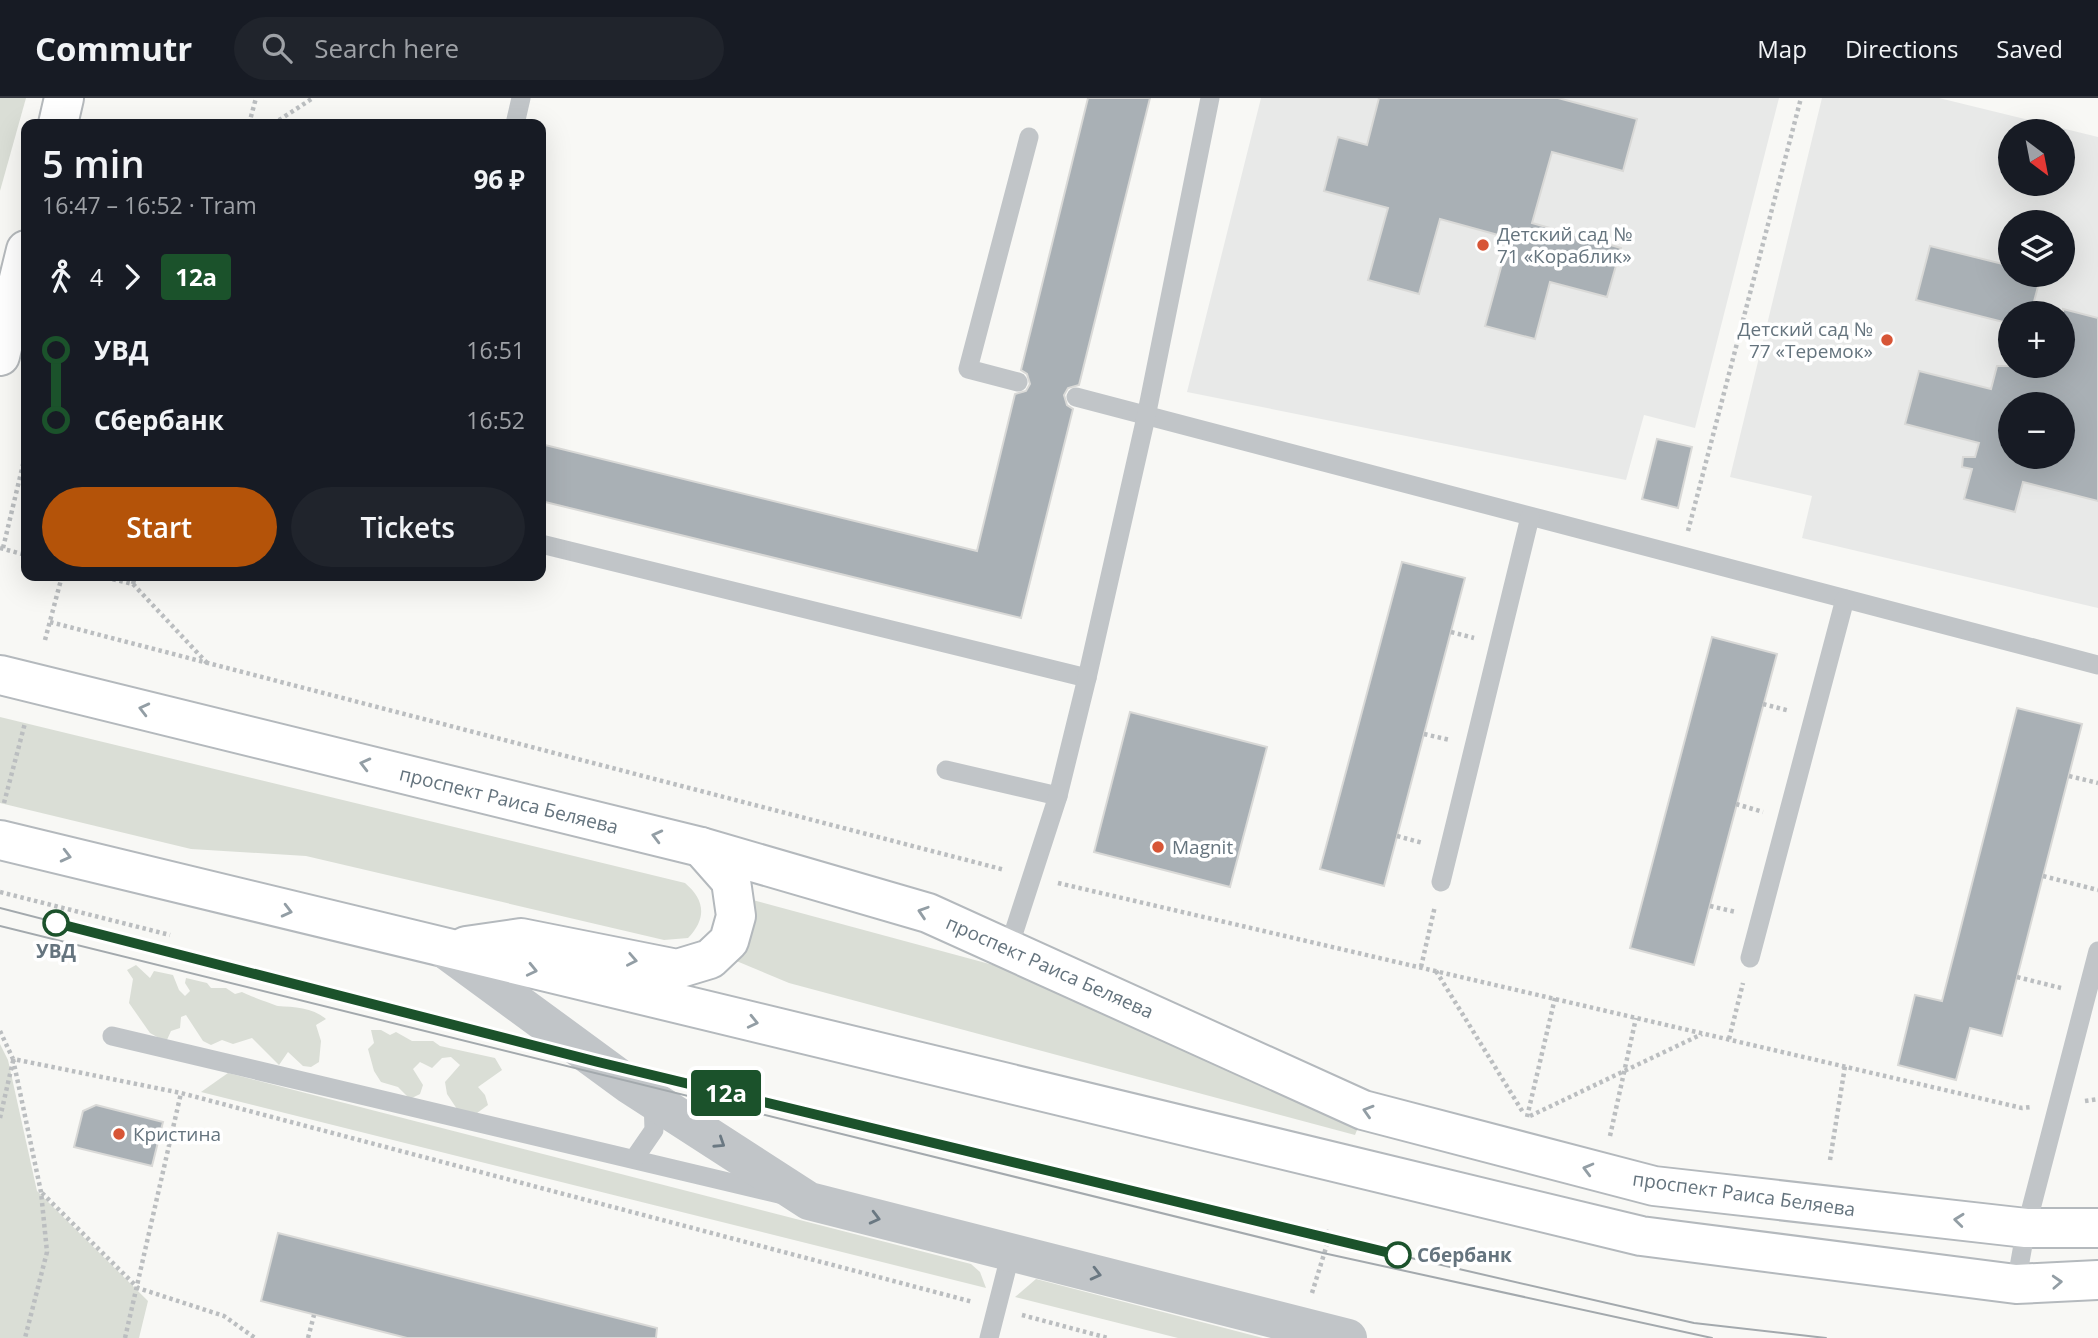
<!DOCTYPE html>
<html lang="en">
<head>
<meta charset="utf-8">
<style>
	body { margin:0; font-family:"Open Sans",sans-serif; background:#20242c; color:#f1f3f6; height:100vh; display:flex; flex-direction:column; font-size:26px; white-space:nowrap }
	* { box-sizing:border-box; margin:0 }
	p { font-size:23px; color:#9ea1a6 }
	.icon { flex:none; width:38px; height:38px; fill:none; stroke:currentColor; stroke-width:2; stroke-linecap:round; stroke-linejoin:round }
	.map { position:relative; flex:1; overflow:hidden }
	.panel { position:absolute; left:21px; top:21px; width:525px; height:462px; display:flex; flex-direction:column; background:#171b24; border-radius:14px; box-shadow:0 7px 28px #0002 }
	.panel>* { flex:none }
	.badge { padding:0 14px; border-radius:5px; font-size:24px; line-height:46px }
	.needle { width:46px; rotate:148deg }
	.buttons { position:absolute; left:1998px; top:21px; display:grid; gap:14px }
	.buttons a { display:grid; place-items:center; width:77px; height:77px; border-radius:50%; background:#171b24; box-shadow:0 7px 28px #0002; font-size:35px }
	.map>.badge { position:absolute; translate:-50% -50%; box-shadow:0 0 0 4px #fff }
	.legs { display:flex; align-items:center; gap:10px; height:77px; padding:0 21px; font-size:23px }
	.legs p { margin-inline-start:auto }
	.head { display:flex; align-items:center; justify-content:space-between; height:119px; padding:0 21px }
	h1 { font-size:38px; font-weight:600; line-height:52px }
	.action { display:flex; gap:14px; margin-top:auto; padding:14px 21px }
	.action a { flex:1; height:80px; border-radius:42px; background:#b45309; color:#fff; font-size:28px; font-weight:600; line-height:80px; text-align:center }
	.action a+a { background:#20242c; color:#f1f3f6 }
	ul { padding:0 21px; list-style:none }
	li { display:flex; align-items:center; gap:24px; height:70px; font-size:26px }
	li i { display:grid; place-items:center; width:10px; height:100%; margin:0 9px; background:currentColor }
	li i::after { content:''; width:18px; height:18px; margin:-9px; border:5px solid; border-radius:50%; background:#171b24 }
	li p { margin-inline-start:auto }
	li:first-child i { background:linear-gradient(#0000 50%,currentColor 0) }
	li:last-child i { background:linear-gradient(currentColor 50%,#0000 0) }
	header { display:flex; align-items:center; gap:42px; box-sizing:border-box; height:98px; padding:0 35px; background:#171b24; border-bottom:2px solid #363941 }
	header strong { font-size:33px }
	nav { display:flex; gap:38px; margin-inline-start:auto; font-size:24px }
	.search { width:490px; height:63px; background:#20242c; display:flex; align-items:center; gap:18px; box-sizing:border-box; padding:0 24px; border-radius:38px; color:#9ea1a6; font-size:26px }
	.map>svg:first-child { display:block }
</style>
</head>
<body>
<header>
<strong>Commutr</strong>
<div class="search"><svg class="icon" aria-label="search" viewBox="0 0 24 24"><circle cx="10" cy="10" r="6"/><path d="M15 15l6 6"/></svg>Search here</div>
<nav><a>Map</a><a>Directions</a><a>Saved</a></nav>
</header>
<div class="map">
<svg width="2098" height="1240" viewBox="0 0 2098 1240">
	<rect width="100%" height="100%" fill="#f8f8f5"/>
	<g fill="#e8e9e8" fill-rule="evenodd">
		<polygon points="1261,0 1779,0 1695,330 1644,317 1626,382 1187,294"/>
		<path d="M1822 0H1939L2098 39V510L1802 440 1812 398 1730 379ZM2011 33H2063V86H2011ZM2011 124H2063V177H2011ZM2011 215H2063V268H2011ZM2011 306H2063V359H2011Z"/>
	</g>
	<g fill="#daded6">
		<polygon points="0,0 26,0 0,93"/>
		<path d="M0 619 685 785C705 802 707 820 688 840L664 842 306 758 191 751 0 705Z"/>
		<polygon points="749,801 997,868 1359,1027 1355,1037 789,885 734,862"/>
		<path d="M136 867 150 880 154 873 173 877 179 892 185 898 190 893 185 885 186 880 207 885 211 890H226L235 896 242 894C247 897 275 907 278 908 294 909 314 910 326 921L316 927 321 943 319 964 311 969 303 968 288 954 279 967 252 940 233 946 222 942 211 947 203 943 186 917 181 919 180 930 171 933 166 944 150 935 129 905 133 881 127 872Z"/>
		<polygon points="371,932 381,932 390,937 396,934 412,943 433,943 440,948 495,960 502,972 478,989 485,997 488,1007 477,1015 457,1011 447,996 445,984 460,967 451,959 442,960 432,970 420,964 413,971 423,987 420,996 410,1001 398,989 381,984 374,973 368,951 374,945"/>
		<polygon points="0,946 8,962 37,1093 148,1203 139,1240 0,1240"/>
		<polygon points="228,975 971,1166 980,1174 986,1190 201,994"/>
		<polygon points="1036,1181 1263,1240 1178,1240 1015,1199"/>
	</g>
	<g fill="#a9b0b5" stroke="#d9d9d7" stroke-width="2" fill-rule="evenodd">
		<polygon points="1088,0 1150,0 1079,287 1068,290 1064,297 1067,307 1073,311 1021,520 541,403 541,346 977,453 1015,296 1026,293 1030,286 1027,276 1021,272"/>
		<polygon points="1379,0 1558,0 1637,21 1623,73 1552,54 1532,125 1621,150 1607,199 1550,184 1535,241 1485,228 1509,140 1440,121 1419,196 1368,182 1388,110 1324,93 1338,39 1367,47"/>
		<polygon points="1930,148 2011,168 2011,177 2041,177 2031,215 2011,215 2011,226 1916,202"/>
		<path d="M2063 211 2098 220V403L2023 384 2015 414 1964 401 1972 371 1962 369 1963 359H1975L1979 345 1905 326 1919 273 1991 291 1997 268H2063ZM2011 306H2063V359H2011Z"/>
		<polygon points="1657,341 1692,349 1678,410 1642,401"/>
		<polygon points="1402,464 1465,480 1384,788 1320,771"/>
		<polygon points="1712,539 1777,556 1694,867 1630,850"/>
		<polygon points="2017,610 2082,626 2002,938 1970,930 1956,982 1898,967 1915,897 1942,903"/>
		<polygon points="1130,614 1267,649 1230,789 1094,754"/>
		<polygon points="96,1007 163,1024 152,1068 74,1049 83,1013"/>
		<polygon points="278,1135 657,1230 656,1240 407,1240 261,1203"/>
	</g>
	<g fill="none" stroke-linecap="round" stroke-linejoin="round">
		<g stroke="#b4b9bd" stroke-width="42">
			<g id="secondary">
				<polyline points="0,577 701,749 928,815 1363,1012 1654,1088 2026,1130 2098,1130"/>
				<polyline points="0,742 1641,1138 2016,1186 2098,1182"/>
				<polyline points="466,848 521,840 677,871 710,861 729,843 736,818 731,783 701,749"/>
			</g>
		</g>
		<g stroke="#b5b9bc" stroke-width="42">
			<g id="primary">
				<polyline points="58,26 64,0"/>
				<polyline points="0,258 26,152"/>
			</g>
		</g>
		<g stroke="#bbbec0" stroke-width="4.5" stroke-dasharray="3.5 3.5" stroke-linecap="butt">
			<polyline points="249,26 256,0"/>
			<polyline points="273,26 313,0"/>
			<polyline points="1688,433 1801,0"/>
			<polyline points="0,450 26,457"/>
			<polyline points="3,450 26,354"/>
			<polyline points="99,478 133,486 135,478"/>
			<polyline points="133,486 207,565"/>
			<polyline points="50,524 1005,772"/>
			<polyline points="1451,534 1474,540"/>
			<polyline points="45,542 62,478"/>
			<polyline points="1763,606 1790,613"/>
			<polyline points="1424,636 1450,642"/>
			<polyline points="2069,678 2098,685"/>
			<polyline points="4,705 25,625"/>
			<polyline points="1736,706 1763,714"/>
			<polyline points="1397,738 1423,745"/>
			<polyline points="2043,778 2098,792"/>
			<polyline points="1058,785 2022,1010 2031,1009"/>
			<polyline points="0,794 170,837"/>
			<polyline points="1710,808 1736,814"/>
			<polyline points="1421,869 1435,808"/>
			<polyline points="1436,873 1524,1016"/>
			<polyline points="2017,879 2061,890"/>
			<polyline points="0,933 13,961 181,995 973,1204"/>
			<polyline points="1729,941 1743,885"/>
			<polyline points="13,961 41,1094 47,1154 25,1240"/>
			<polyline points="2085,1003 2098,1001"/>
			<polyline points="1530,1018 1702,936"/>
			<polyline points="1527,1019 1555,900"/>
			<polyline points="0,1020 13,963"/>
			<polyline points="1610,1038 1636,920"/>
			<polyline points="1830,1062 1845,968"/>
			<polyline points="42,1095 138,1190 224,1218 255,1240"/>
			<polyline points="1312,1195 1329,1140 1326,1132"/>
			<polyline points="1022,1217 1108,1240"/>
			<polyline points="125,1240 181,995"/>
			<polyline points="308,1240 314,1217"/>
		</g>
		<g stroke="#c1c5c8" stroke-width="19">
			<polyline points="515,26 521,0"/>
			<polyline points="1018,284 968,271 1029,39"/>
			<polyline points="1076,299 2098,567"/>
			<polyline points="541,446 1087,580"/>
			<polyline points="946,672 1058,698"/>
			<polyline points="1441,784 1530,419"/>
			<polyline points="1009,849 1058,698 1087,580 1146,319 1210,0"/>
			<polyline points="1750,860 1845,501"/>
			<polyline points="112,938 779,1096"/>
			<polyline points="634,1061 654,1032 653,1002"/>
			<polyline points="2016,1186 2026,1130 2098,853"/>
			<polyline points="989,1240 1011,1154"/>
		</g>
		<polyline stroke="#c1c5c8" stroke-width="38" points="444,851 628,986 809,1103 1348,1240"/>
		<use href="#secondary" stroke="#fff" stroke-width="38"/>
		<use href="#primary" stroke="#fff" stroke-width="38"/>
		<g stroke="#a3a9ad" stroke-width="2">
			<polyline points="0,810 598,964 1398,1157 1694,1225 1826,1240"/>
			<polyline points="0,828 1323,1155 1712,1240"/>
		</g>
	</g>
	<defs><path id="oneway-chevron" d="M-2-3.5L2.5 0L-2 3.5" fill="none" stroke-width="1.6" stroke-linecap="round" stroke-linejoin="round" transform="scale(1.75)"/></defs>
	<g stroke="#939ea5">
		<use href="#oneway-chevron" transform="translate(144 611) rotate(-166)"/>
		<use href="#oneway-chevron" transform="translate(365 666) rotate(-166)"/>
		<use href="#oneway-chevron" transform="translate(657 738) rotate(-166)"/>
		<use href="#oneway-chevron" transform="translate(66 758) rotate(14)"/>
		<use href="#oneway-chevron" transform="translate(287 813) rotate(14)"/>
		<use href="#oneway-chevron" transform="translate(923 814) rotate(-162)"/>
		<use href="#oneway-chevron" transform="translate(632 862) rotate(11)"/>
		<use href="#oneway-chevron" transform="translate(532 872) rotate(13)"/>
		<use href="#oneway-chevron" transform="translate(753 924) rotate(13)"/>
		<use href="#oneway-chevron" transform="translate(1368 1013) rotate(-163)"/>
		<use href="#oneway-chevron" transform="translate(1588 1071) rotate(-165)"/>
		<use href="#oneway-chevron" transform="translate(1959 1122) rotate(-174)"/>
		<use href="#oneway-chevron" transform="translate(2057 1184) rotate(-3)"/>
	</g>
	<g stroke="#6a7882">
		<use href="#oneway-chevron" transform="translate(720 1045) rotate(33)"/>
		<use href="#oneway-chevron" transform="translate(875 1120) rotate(14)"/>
		<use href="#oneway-chevron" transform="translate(1096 1176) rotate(14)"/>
	</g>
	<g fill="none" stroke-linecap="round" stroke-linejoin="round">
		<g stroke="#fff" stroke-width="16">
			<polyline id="line-1" points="56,825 598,964 1398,1157"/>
		</g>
		<use href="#line-1" stroke="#1b522b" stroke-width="10"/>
	</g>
	<g fill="#d75536" stroke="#fff" stroke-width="2.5">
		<circle cx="1483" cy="147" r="7"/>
		<circle cx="1887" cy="242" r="7"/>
		<circle cx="1158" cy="749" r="7"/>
		<circle cx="119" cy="1036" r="7"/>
	</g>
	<g fill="#fff" stroke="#1b522b" stroke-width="3.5">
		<circle cx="56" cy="825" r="12"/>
		<circle cx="1398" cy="1157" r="12"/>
	</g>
	<g text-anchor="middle" stroke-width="7" stroke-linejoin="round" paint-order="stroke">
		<g font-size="19" fill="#65747e" stroke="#fff" text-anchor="start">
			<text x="1497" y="143">Детский сад №<tspan x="1497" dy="22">71 «Кораблик»</tspan></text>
			<text x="1873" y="238" text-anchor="end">Детский сад №<tspan x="1873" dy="22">77 «Теремок»</tspan></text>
			<text x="1172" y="756">Magnit</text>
			<text x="133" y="1043">Кристина</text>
		</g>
		<g font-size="19" fill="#65747e" stroke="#fff">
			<text transform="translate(509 702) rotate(14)" y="7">проспект Раиса Беляева</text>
			<text transform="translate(1050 869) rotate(24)" y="7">проспект Раиса Беляева</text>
			<text transform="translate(1744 1096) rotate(8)" y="7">проспект Раиса Беляева</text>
		</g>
		<g font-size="19" font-weight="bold" fill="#65747e" stroke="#fff">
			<text x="56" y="860">УВД</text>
			<text x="1417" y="1164" text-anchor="start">Сбербанк</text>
		</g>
	</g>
</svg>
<div class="buttons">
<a><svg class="needle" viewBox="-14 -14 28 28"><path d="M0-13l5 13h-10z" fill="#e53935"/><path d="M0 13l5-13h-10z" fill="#9ea1a6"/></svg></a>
<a><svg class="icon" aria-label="layers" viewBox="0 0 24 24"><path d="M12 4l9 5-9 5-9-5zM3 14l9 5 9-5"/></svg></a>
<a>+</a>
<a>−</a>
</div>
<b class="badge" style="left:726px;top:995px;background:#1b522b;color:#fff">12а</b>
<section class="panel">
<div class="head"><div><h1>5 min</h1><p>16:47 – 16:52 · Tram</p></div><b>96 ₽</b></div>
<div class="legs"><svg class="icon" aria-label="walk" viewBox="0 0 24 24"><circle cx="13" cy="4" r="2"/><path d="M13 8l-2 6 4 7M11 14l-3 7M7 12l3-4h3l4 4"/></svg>4<svg class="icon" aria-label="forward" viewBox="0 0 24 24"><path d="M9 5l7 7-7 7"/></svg><b class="badge" style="background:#1b522b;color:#fff">12а</b></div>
<ul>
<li><i style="color:#1b522b"></i><b>УВД</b><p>16:51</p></li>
<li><i style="color:#1b522b"></i><b>Сбербанк</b><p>16:52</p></li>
</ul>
<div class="action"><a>Start</a><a>Tickets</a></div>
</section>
</div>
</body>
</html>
